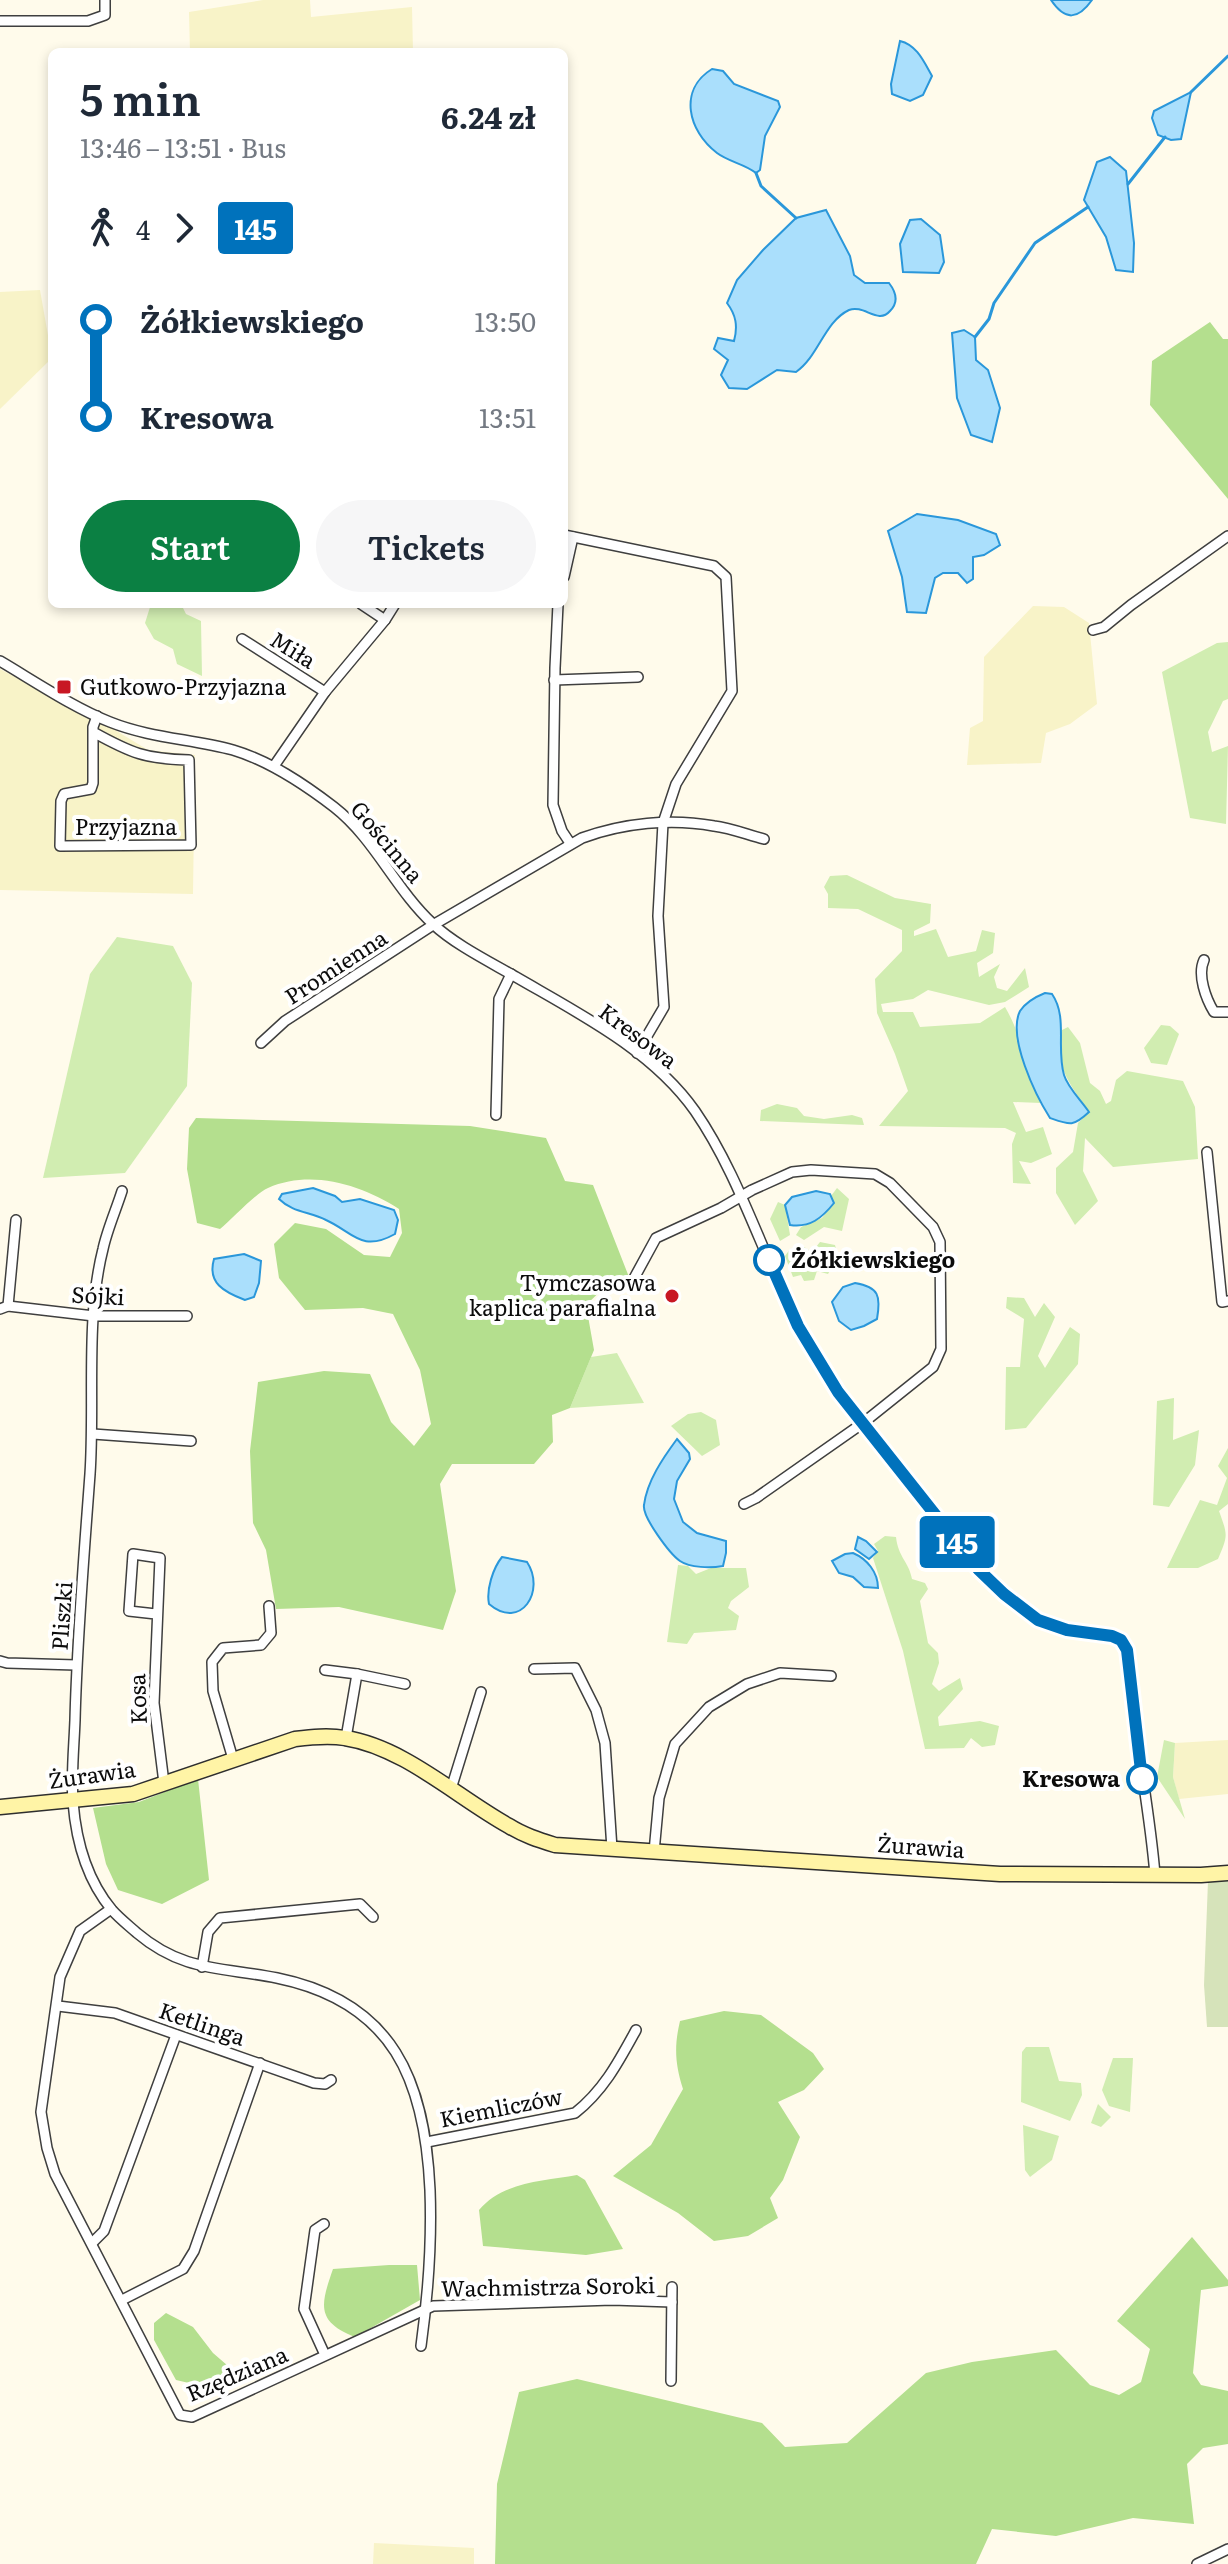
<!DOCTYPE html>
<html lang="en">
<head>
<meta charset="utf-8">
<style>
	body { margin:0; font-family:Literata,serif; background:#f6f6f7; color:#1f2937; height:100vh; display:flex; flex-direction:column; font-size:30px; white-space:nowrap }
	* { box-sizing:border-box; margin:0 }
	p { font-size:26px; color:#747a83 }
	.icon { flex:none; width:44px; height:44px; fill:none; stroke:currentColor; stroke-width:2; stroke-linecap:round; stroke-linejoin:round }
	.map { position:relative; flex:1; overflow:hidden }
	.details { position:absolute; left:48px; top:48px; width:520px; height:560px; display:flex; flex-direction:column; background:#fff; border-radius:12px; box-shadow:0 4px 12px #0003 }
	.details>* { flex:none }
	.badge { padding:0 16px; border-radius:6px; font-size:28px; line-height:52px }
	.map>.badge { position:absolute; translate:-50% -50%; box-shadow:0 0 0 4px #fff }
	.legs { display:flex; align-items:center; gap:12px; height:88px; padding:0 32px; font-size:26px }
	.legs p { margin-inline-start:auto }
	.headline { display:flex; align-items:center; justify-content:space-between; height:136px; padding:0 32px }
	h1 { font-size:44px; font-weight:600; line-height:60px }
	.primary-button { display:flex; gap:16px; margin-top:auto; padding:16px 32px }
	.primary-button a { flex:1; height:92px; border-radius:48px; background:#0b8043; color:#fff; font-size:32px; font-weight:600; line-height:92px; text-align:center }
	.primary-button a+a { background:#f6f6f7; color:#1f2937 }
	ul { padding:0 32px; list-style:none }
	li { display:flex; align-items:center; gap:28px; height:96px; font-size:30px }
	li i { display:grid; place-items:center; width:12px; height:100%; margin:0 10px; background:currentColor }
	li i::after { content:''; width:20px; height:20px; margin:-10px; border:6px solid; border-radius:50%; background:#fff }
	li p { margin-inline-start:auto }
	li:first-child i { background:linear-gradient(#0000 50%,currentColor 0) }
	li:last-child i { background:linear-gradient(currentColor 50%,#0000 0) }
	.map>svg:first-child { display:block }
</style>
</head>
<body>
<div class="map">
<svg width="1228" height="2564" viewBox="0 0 1228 2564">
	<rect width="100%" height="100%" fill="#fffbeb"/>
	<g fill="#f8f3c8">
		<polygon points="263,0 310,0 311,17 412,7 413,52 190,52 189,12"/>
		<polygon points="40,290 52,358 0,409 0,292"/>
		<polygon points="1033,606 1064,607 1089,623 1097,704 1070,724 1046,733 1041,763 967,765 970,728 983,721 984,657"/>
		<polygon points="0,669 110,727 148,750 195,755 193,894 0,890"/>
		<polygon points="1228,1740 1228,1794 1179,1799 1173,1777 1175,1743"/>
		<polygon points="374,2543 474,2548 474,2564 373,2564"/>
	</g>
	<g fill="#d1edb1">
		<polygon points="151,604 181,604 186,614 201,621 202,676 177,664 173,649 154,639 145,623"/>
		<polygon points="1228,642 1228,699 1223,701 1208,732 1212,752 1228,746 1226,824 1190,818 1162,672 1217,643"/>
		<path d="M847 875 895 898 931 904 930 923 914 931V936L936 929 948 957 976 951 982 930 995 933 993 953 977 963 979 977 1000 964 994 977 997 988 1007 991 1025 968 1029 987 1005 1002 989 1005 928 990 913 999 881 1004 883 1012H913L920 1027 980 1023 1005 1007C1023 1037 1026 1072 1041 1103L1013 1102 1026 1132 1043 1127 1052 1154 1031 1163 1019 1161 1031 1184 1013 1183 1012 1144 1016 1133 1005 1128 879 1126 908 1091 895 1054 877 1013 875 979 902 951V930L858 909 828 908V894L824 887 830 876Z"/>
		<polygon points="117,937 173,946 192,983 187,1086 125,1173 43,1178 90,974"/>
		<polygon points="1161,1025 1170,1026 1179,1034 1167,1065 1151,1063 1144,1048"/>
		<path d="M1068 1027 1080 1043 1090 1083 1100 1091 1106 1104 1111 1101 1116 1080 1127 1071 1183 1081 1195 1107 1198 1159 1113 1167 1085 1138 1083 1171 1098 1201 1075 1225 1056 1193V1168L1073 1152 1078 1123 1089 1112C1072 1087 1052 1064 1062 1030Z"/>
		<polygon points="777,1104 797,1108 804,1116 824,1119 852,1115 862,1118 864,1125 760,1121 761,1110"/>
		<polygon points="837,1188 849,1199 842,1231 824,1227 804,1240 796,1235 801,1227 822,1218 834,1203 831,1196"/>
		<polygon points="778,1202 785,1205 790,1235 780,1241 770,1219"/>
		<polygon points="820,1242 835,1245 838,1256 828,1274 817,1271 814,1280 804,1281 801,1275 793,1277 785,1256 790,1249 801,1245 812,1252"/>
		<polygon points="1007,1297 1024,1298 1035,1317 1044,1303 1055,1317 1038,1356 1045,1368 1070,1327 1080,1334 1078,1364 1026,1428 1005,1430 1006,1367 1020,1367 1024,1319 1006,1308"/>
		<polygon points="617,1353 644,1403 570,1408 591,1357"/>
		<polygon points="1174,1398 1173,1440 1199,1430 1195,1465 1169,1507 1153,1505 1157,1401"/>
		<polygon points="701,1412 716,1420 720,1445 702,1456 671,1426 688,1414"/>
		<path d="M1228 1448V1504L1219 1511C1228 1536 1228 1535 1218 1559L1198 1568H1167L1200 1500 1217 1505 1227 1478 1218 1466Z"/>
		<path d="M885 1536 896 1537C898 1557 909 1562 912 1579L925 1583 928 1589 920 1601 928 1643 938 1653 939 1663 932 1684 939 1691 960 1678 963 1689 938 1717 939 1726 980 1721 999 1726 995 1745 982 1747 971 1738 964 1748 925 1749 903 1651 873 1558 878 1551 874 1544Z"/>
		<polygon points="678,1565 688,1566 696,1574 711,1568 746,1568 749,1587 731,1601 728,1608 739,1616 736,1630 694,1633 687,1644 667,1642"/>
		<polygon points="1164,1740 1175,1743 1173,1777 1185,1819 1157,1777"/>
		<polygon points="1026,2047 1049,2047 1059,2081 1081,2083 1082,2095 1070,2121 1021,2102 1022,2052"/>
		<polygon points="1113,2058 1133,2058 1130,2112 1109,2106 1102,2090"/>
		<polygon points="1098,2104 1111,2117 1101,2127 1091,2123"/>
		<polygon points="1023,2125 1059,2136 1052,2160 1030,2177 1025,2170"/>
	</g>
	<g fill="#b4df8e">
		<polygon points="1210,322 1223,339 1228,339 1228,499 1150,405 1152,361"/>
		<path d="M196 1118 470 1126 546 1138 565 1181 593 1185 629 1277 609 1283 586 1305 594 1350 570 1408 552 1415 553 1442 534 1464H452L440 1484 456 1591 443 1630 339 1607 276 1609 266 1550 253 1523 250 1451 258 1382 324 1371 370 1374 391 1422 414 1446 431 1424 420 1370 393 1314 363 1308 305 1310 279 1278 274 1244 295 1223 326 1229 364 1255 390 1257 402 1233 399 1209C361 1185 312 1169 268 1188 256 1193 232 1219 220 1229L197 1223 187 1169 189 1128Z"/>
		<polygon points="198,1779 209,1880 162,1904 118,1890 106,1864 93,1808 139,1802"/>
		<path d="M724 2011 761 2015 813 2053 824 2069 804 2090 778 2102 800 2137 783 2180 770 2198 778 2218 748 2236 714 2241 678 2213 613 2176 651 2145 683 2089C675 2064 674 2046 680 2021Z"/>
		<path d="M577 2175 585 2180 623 2249 586 2255 483 2246 479 2210C502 2182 543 2181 577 2175Z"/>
		<polygon points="1192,2237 1228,2280 1228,2286 1201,2290 1193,2373 1201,2385 1228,2391 1228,2444 1203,2448 1187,2464 1194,2524 1133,2518 1056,2536 992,2529 976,2564 495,2564 497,2484 519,2392 577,2379 762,2423 785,2447 847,2443 926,2373 972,2362 1056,2350 1090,2385 1119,2395 1141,2382 1150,2349 1117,2321"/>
		<path d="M389 2265H417L420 2300 355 2337C315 2321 321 2304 333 2269Z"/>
		<polygon points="166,2313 193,2327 213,2353 235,2372 235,2380 202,2386 176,2380 154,2340 154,2323"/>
	</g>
	<polygon fill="#d6e3ba" points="1228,1880 1228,2027 1207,2027 1204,1985 1208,1881"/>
	<g fill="#aadffc" stroke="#2a97da" stroke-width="2">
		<path d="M1051 0H1092C1078 20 1065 21 1051 0Z"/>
		<path d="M900 41C917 45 924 62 932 76L923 95 910 101 892 94 891 84Z"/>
		<path d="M712 69 723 71 734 84 778 101 780 107 765 136 760 170 756 173C745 164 729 162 717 153 688 131 678 90 712 69Z"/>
		<polygon points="1191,92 1181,139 1171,140 1158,135 1152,118 1154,111"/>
		<polygon points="1110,157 1126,171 1134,243 1133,272 1116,270 1106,237 1084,200 1097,162"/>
		<path d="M826 210 850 256 854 275 865 283H889C896 292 899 302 890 311 878 325 864 304 849 310 824 322 819 356 796 372L777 370 747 389 729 388 721 375 728 360 714 349 718 338 734 341C738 326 736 315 727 303L737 280 763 250 796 218Z"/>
		<polygon points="921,219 940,235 944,262 939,273 903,272 900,244 910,220"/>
		<polygon points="964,330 975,337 976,360 988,370 1000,408 992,442 971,435 957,398 952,333"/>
		<polygon points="917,514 958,520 996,534 1000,545 984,555 973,557 973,579 967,583 958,573 943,573 935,578 926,613 907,612 902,577 888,531"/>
		<path d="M1045 993 1052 994C1068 1017 1056 1048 1064 1075 1068 1088 1081 1100 1089 1112 1073 1127 1070 1125 1050 1118 1036 1096 1007 1037 1020 1011 1026 1002 1035 997 1045 993Z"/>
		<path d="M313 1188 335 1196 342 1202 360 1199 394 1210 398 1220 395 1234C361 1253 353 1232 326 1220 310 1212 292 1212 279 1199L282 1194Z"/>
		<path d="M816 1191 830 1194 834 1203C822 1218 810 1228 790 1225L785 1205 792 1197Z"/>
		<path d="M244 1254 261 1261 259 1283 254 1297 245 1300C224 1292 207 1283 214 1259Z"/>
		<path d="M855 1283C879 1287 881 1296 877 1319L864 1326 851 1330 839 1321 832 1302 843 1287Z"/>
		<path d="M677 1439 689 1453 690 1459 677 1481 674 1499 683 1522 697 1533 726 1541V1553L723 1566C711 1568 690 1568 680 1561 670 1554 642 1517 644 1505 647 1481 663 1458 677 1439Z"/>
		<polygon points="858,1537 866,1541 877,1552 869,1559 855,1549"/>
		<path d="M853 1553C867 1559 878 1572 878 1588L864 1587 853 1577 839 1573 832 1561 845 1554Z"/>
		<path d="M502 1557 527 1562C546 1591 521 1631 489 1604 486 1590 493 1568 502 1557Z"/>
	</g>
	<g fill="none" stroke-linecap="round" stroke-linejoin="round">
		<g stroke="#2a97da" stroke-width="3">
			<polyline points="1191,92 1228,56"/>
			<polyline points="756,173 761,186 796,218"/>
			<polyline points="1128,184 1165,137"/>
			<polyline points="975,337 989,319 994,303 1035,243 1088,207"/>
		</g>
		<g stroke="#3f3f3f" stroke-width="12">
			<g id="street">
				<polyline points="0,21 88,21 105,15 105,0"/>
				<polyline points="564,535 714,566 726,577 732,691 676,784 663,823 658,916 664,1007 637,1053"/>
				<polyline points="564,577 573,537"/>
				<polyline points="361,604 385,620"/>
				<polyline points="558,604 555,668 553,805 562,831 570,843"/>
				<polyline points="1093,630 1104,627 1131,605 1228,536"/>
				<polyline points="242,639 325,692"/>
				<path d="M0 661C34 681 74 708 110 722 150 738 192 739 233 750 270 761 304 784 334 807 375 839 395 889 433 924 454 944 490 962 516 977 578 1013 652 1050 695 1111 741 1178 763 1258 801 1329 826 1378 860 1419 893 1462 921 1497 948 1534 978 1567 994 1586 1016 1609 1038 1621 1059 1631 1113 1629 1123 1643 1132 1654 1128 1674 1130 1687 1137 1750 1150 1812 1155 1875"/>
				<polyline points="554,680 638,677"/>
				<path d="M93 732V783L91 789 64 794 61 801 60 846 191 845 189 760C145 759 131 753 93 732V727L97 716"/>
				<polyline points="274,766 325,692 385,620 395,604"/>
				<path d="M1204 960C1197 975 1206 999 1214 1012H1228"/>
				<path d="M261 1043 285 1021 433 925 582 838C623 823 671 818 714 826 731 828 748 835 764 839"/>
				<polyline points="496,1115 499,999 511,974"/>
				<polyline points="1207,1152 1222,1302 1228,1301"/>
				<path d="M122 1191C116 1210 107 1230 103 1249 85 1320 95 1401 90 1474 84 1556 77 1638 75 1720 74 1747 71 1775 73 1802 76 1840 87 1880 112 1910 119 1918 128 1925 137 1933 183 1972 222 1967 277 1978 394 2002 425 2081 430 2190 432 2242 428 2295 421 2346"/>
				<polyline points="632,1282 656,1238 721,1208 752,1190 792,1172 811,1170 875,1174 890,1183 933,1227 940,1242 941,1349 933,1367 863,1423 756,1498 744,1504"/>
				<polyline points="8,1306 16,1220"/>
				<polyline points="0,1309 8,1306 94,1316 187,1316"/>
				<polyline points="93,1434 191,1441"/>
				<polyline points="156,1614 129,1611 133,1554 160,1558 154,1703 164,1783"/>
				<polyline points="0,1661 7,1663 76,1665"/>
				<polyline points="534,1669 575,1668 596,1710 605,1743 612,1849"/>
				<polyline points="325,1670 357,1674 405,1684"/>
				<polyline points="346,1738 357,1674"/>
				<polyline points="233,1759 213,1691 212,1662 223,1648 261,1645 271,1633 269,1606"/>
				<polyline points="451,1789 481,1692"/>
				<polyline points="654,1852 659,1798 675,1744 709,1707 747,1684 780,1673 831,1676"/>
				<polyline points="111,1909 80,1931 60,1977 41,2112 47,2148 55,2174 180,2415 192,2417 433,2306 612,2300 672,2302"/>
				<polyline points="202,1967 208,1932 220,1918 360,1904 373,1917"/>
				<polyline points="58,2006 115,2013 314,2083 325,2084 331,2080"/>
				<path d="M427 2142 575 2113C604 2090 619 2061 636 2030"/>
				<polyline points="324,2224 315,2230 304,2309 325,2355"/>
				<polyline points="92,2243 104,2231 176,2035"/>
				<polyline points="122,2300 183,2269 194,2251 260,2063"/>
				<polyline points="671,2381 672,2287"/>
				<polyline points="1197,2564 1228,2549"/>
			</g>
		</g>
		<g stroke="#2e2e2e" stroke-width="17">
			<path id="secondary" d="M0 1807 133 1794 295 1739C311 1737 328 1735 345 1738 404 1747 458 1798 509 1826 523 1835 539 1840 555 1845L1000 1874 1201 1875 1228 1873"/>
		</g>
		<use href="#street" stroke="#fff" stroke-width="9"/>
		<use href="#secondary" stroke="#fff4a6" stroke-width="14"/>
	</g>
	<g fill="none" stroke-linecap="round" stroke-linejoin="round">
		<g stroke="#fff" stroke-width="18">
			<polyline id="line-1" points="769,1260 798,1326 838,1392 979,1570 1004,1594 1038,1620 1067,1630 1112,1636 1121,1640 1127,1650 1142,1779"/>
		</g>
		<use href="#line-1" stroke="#0072bc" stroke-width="12"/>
	</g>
	<g fill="#c81723" stroke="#fff" stroke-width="3">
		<rect x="56" y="679" width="16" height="16" rx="4"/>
		<circle cx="672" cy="1296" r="8"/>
	</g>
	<g fill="#fff" stroke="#0072bc" stroke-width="4">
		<circle cx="769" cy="1260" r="14"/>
		<circle cx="1142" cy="1779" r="14"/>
	</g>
	<g text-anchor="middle" stroke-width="8" stroke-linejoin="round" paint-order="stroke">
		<g font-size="22" fill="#0c0c0c" stroke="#fff">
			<text transform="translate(293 650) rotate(32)" y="8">Miła</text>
			<text x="126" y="835">Przyjazna</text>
			<text transform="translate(387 842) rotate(50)" y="8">Gościnna</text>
			<text transform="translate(336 967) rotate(-33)" y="8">Promienna</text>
			<text transform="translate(638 1036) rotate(37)" y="8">Kresowa</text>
			<text transform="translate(98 1296) rotate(3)" y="8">Sójki</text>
			<text transform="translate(62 1616) rotate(-86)" y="8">Pliszki</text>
			<text transform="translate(138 1699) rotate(-92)" y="8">Kosa</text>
			<text transform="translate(92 1775) rotate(-8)" y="8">Żurawia</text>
			<text transform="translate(921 1847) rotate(4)" y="8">Żurawia</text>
			<text transform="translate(202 2024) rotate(19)" y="8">Ketlinga</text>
			<text transform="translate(501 2108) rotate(-11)" y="8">Kiemliczów</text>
			<text transform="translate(548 2287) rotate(-1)" y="8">Wachmistrza Soroki</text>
			<text transform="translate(237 2374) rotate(-23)" y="8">Rzędziana</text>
		</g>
		<g font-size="22" fill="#0c0c0c" stroke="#fff" text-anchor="start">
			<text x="80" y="695">Gutkowo-Przyjazna</text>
			<text x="656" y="1291" text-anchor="end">Tymczasowa<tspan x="656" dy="25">kaplica parafialna</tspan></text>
		</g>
		<g font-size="22" font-weight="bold" fill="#0c0c0c" stroke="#fff" text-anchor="start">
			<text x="791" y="1268">Żółkiewskiego</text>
			<text x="1120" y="1787" text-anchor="end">Kresowa</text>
		</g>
	</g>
</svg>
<b class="badge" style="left:957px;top:1542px;background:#0072bc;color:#fff">145</b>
<section class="details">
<div class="headline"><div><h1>5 min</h1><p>13:46 – 13:51 · Bus</p></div><b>6.24 zł</b></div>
<div class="legs"><svg class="icon" aria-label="walk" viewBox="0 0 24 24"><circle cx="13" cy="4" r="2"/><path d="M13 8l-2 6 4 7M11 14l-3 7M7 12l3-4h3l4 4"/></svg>4<svg class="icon" aria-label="forward" viewBox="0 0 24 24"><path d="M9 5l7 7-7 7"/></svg><b class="badge" style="background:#0072bc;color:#fff">145</b></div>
<ul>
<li><i style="color:#0072bc"></i><b>Żółkiewskiego</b><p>13:50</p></li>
<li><i style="color:#0072bc"></i><b>Kresowa</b><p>13:51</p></li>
</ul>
<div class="primary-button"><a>Start</a><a>Tickets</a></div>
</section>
</div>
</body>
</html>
